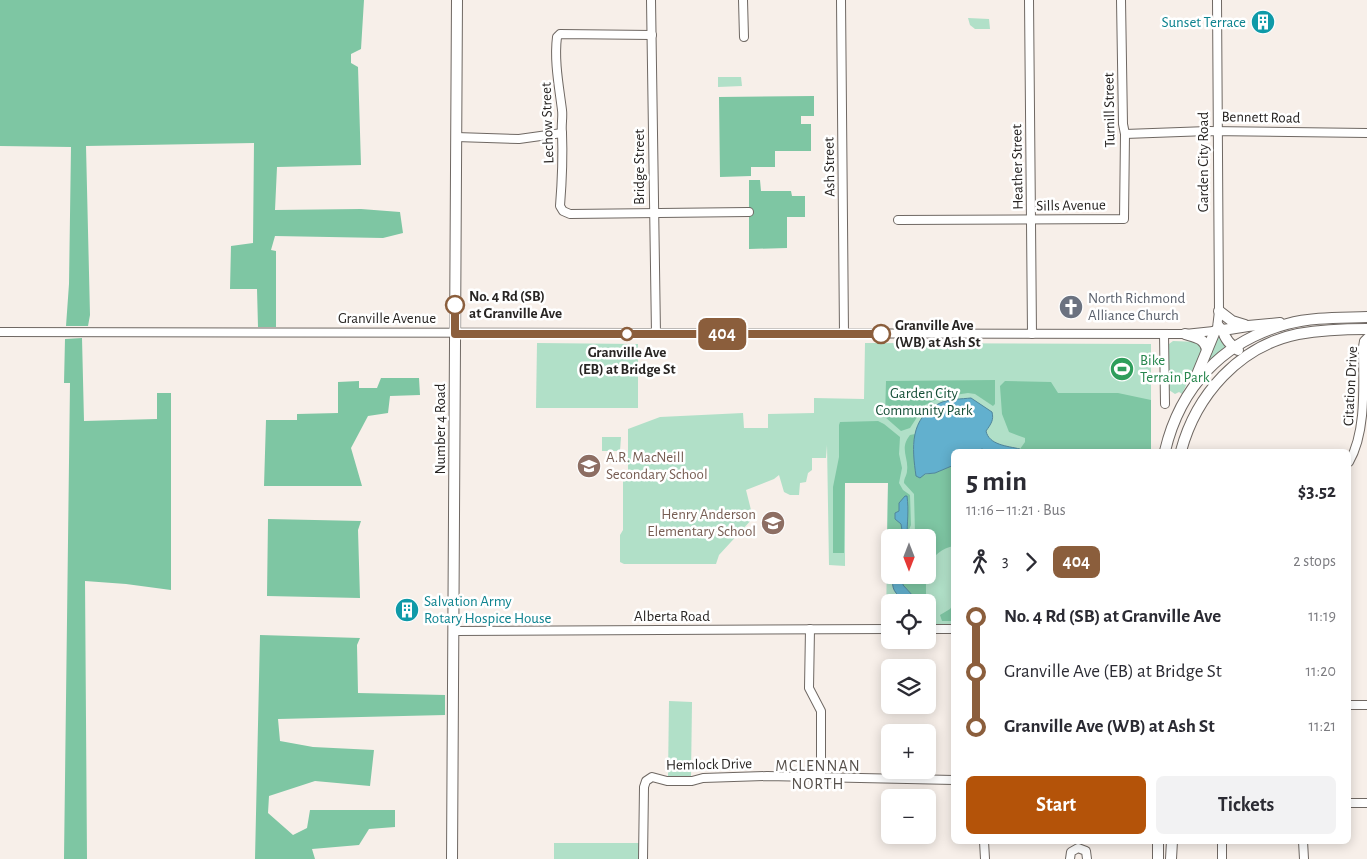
<!DOCTYPE html>
<html lang="en">
<head>
<meta charset="utf-8">
<style>
	body { margin:0; font-family:"Alegreya Sans",sans-serif; background:#f2f2f3; color:#2b2b33; height:100vh; display:flex; flex-direction:column; font-size:19px; white-space:nowrap }
	* { box-sizing:border-box; margin:0 }
	p { font-size:16px; color:#7c7c81 }
	.icon { flex:none; width:28px; height:28px; fill:none; stroke:currentColor; stroke-width:2; stroke-linecap:round; stroke-linejoin:round }
	.map { position:relative; flex:1; overflow:hidden }
	.side { position:absolute; left:951px; top:449px; width:400px; height:395px; display:flex; flex-direction:column; background:#fff; border-radius:8px; box-shadow:0 2px 12px #0003 }
	.side>* { flex:none }
	.badge { padding:0 10px; border-radius:8px; font-size:18px; line-height:32px }
	.needle { width:32px; rotate:180deg }
	.fabs { position:absolute; left:881px; top:529px; display:grid; gap:10px }
	.fabs a { display:grid; place-items:center; width:55px; height:55px; border-radius:8px; background:#fff; box-shadow:0 2px 12px #0003; font-size:25px }
	.map>.badge { position:absolute; translate:-50% -50%; box-shadow:0 0 0 2px #fff }
	.legs { display:flex; align-items:center; gap:8px; height:55px; padding:0 15px; font-size:16px }
	.legs p { margin-inline-start:auto }
	.head { display:flex; align-items:center; justify-content:space-between; height:85px; padding:0 15px }
	h1 { font-size:28px; font-weight:700; line-height:38px }
	.action { display:flex; gap:10px; margin-top:auto; padding:10px 15px }
	.action a { flex:1; height:58px; border-radius:8px; background:#b45309; color:#fff; font-size:20px; font-weight:700; line-height:58px; text-align:center }
	.action a+a { background:#f2f2f3; color:#2b2b33 }
	ul { padding:0 15px; list-style:none }
	li { display:flex; align-items:center; gap:18px; height:55px; font-size:19px }
	li i { display:grid; place-items:center; width:8px; height:100%; margin:0 6px; background:currentColor }
	li i::after { content:''; width:12px; height:12px; margin:-6px; border:4px solid; border-radius:50%; background:#fff }
	li p { margin-inline-start:auto }
	li:first-child i { background:linear-gradient(#0000 50%,currentColor 0) }
	li:last-child i { background:linear-gradient(currentColor 50%,#0000 0) }
	.map>svg:first-child { display:block }
</style>
</head>
<body>
<div class="map">
<svg width="1367" height="859" viewBox="0 0 1367 859">
	<rect width="100%" height="100%" fill="#f7efe9"/>
	<g fill="#b1e0c8" fill-rule="evenodd">
		<polygon points="968,18 989,19 990,29 975,29 970,25"/>
		<polygon points="718,77 741,77 742,86 718,87"/>
		<polygon points="1217,335 1220,336 1229,346 1205,367"/>
		<polygon points="1173,341 1198,342 1203,349 1182,394 1179,392 1175,394 1169,390 1169,344"/>
		<polygon points="537,343 638,344 638,408 536,408"/>
		<path d="M865 343 1151 344V451H954V626L928 625V602H890V625H886L888 483H845V566L829 565 827 445 826 458H812V470L808 473 806 482 800 483 799 495H790L784 492 779 475 774 479 746 490 753 518 719 555 716 564H624L620 562V535L623 530V481L628 473V429L660 417 743 413 744 428H768V414L814 413V398L864 399ZM890 538H928V575H890Z"/>
		<polygon points="602,437 621,437 620,451 602,451"/>
		<polygon points="669,701 692,702 691,778 668,778"/>
		<rect x="554" y="843" width="86" height="16"/>
	</g>
	<g fill="#7ec6a3">
		<polygon points="0,0 364,0 361,49 351,54 351,63 358,67 361,165 277,167 275,210 361,209 400,212 403,233 383,238 275,236 271,250 276,251 276,327 258,327 257,289 230,289 231,246 253,243 254,143 86,146 90,315 88,326 66,326 69,284 71,147 0,146"/>
		<polygon points="814,96 814,116 801,116 801,124 811,124 811,151 775,151 775,167 751,167 751,176 720,177 719,97"/>
		<polygon points="749,180 760,180 761,191 791,191 792,196 805,196 805,217 787,217 787,248 749,249"/>
		<polygon points="82,338 84,421 157,419 157,393 171,393 171,590 126,584 85,581 87,859 64,859 70,383 64,383 65,339"/>
		<polygon points="381,378 419,378 420,395 390,396 388,413 368,416 351,448 362,486 264,486 266,420 297,420 297,414 338,413 338,382 359,381 359,388 377,388"/>
		<polygon points="995,380 995,404 993,406 975,394 968,393 941,397 925,405 910,428 901,431 885,417 886,381"/>
		<polygon points="1005,381 1051,382 1058,393 1118,393 1151,400 1151,451 1113,449 1111,451 1021,451 1020,449 1025,442 1025,438 1009,432 1002,414 1000,386"/>
		<polygon points="878,421 884,424 900,437 899,454 902,468 899,483 903,490 910,495 911,525 908,532 900,535 897,537 890,538 890,545 887,545 888,483 845,483 844,553 833,553 833,487 839,457 839,425 840,422"/>
		<path d="M915 434 913 446 917 476 935 473 954 465V546C942 548 933 556 928 566V538L912 537 915 533 914 494 904 483C904 478 907 475 907 471 909 457 899 449 910 435Z"/>
		<polygon points="268,519 361,521 358,530 360,598 267,596"/>
		<polygon points="904,575 926,575 926,599 923,602 915,602 914,597 903,585"/>
		<polygon points="954,603 954,621 942,621 940,615 950,609"/>
		<polygon points="260,635 360,638 357,645 358,693 445,695 445,715 278,719 280,741 313,747 374,750 370,786 315,781 269,796 268,813 293,835 307,828 310,810 395,810 395,827 369,829 359,845 312,849 315,859 255,859"/>
	</g>
	<g fill="#62b0ce" stroke="#51869b">
		<path d="M971 398 992 412C994 420 991 424 986 431 989 445 1007 446 1020 449L1021 451H987L982 449 977 451H954V465L935 473 925 474 920 478 916 476C912 448 909 418 940 403 948 399 962 399 971 398Z"/>
		<path d="M905 496H907C909 511 907 523 907 537H903L901 524 895 519V513L899 511V503Z"/>
		<path d="M893 575H904L903 585 914 597 915 602H905C895 592 891 591 893 575Z"/>
	</g>
	<g fill="none" stroke-linecap="round" stroke-linejoin="round">
		<g stroke="#6f6863" stroke-width="10">
			<g id="minor">
				<polyline points="651,0 656,334"/>
				<polyline points="743,0 744,37"/>
				<polyline points="841,0 844,334"/>
				<polyline points="1029,0 1032,334"/>
				<path d="M652 35 560 34 557 37C554 61 559 86 562 110 563 117 561 125 562 133 563 157 562 181 560 206L563 211 570 214 749 212"/>
				<polyline points="1125,134 1208,131 1367,133"/>
				<polyline points="456,137 519,139 562,133"/>
				<polyline points="898,220 1124,219 1125,134 1123,124 1121,0"/>
				<polyline points="1217,328 1219,311 1217,0"/>
				<polyline points="0,332 1185,334 1223,330 1218,324"/>
				<polyline points="1164,334 1165,404"/>
				<path d="M1349 462C1367 431 1363 383 1363 347L1364 341 1367 338"/>
				<polyline points="810,629 809,688 821,711 821,777"/>
				<polyline points="928,629 954,629"/>
				<polyline points="454,631 890,629"/>
				<polyline points="1349,705 1367,705"/>
				<polyline points="1349,803 1367,803"/>
				<polyline points="984,841 985,859"/>
				<polyline points="1222,841 1222,859"/>
				<polyline points="1303,841 1304,859"/>
				<polyline points="643,859 644,787 646,781 652,777 667,781 692,781 703,778 767,776 954,780"/>
				<polyline points="1070,859 1071,852 1078,848 1086,851 1087,859"/>
			</g>
		</g>
		<g stroke="#6f6863" stroke-width="12">
			<g id="major">
				<polyline points="1219,311 1232,321 1245,325"/>
				<path d="M1223 330C1224 338 1231 346 1238 350"/>
				<polyline points="1223,330 1248,326 1280,323"/>
				<path d="M1185 334C1195 337 1205 338 1207 350"/>
				<polyline points="1196,377 1215,331"/>
				<path d="M1165 451C1180 387 1223 341 1287 324 1313 317 1341 318 1367 317"/>
				<path d="M1181 451C1196 395 1239 346 1298 334 1321 330 1344 329 1367 329"/>
				<polyline points="452,859 457,0"/>
				<polyline points="1158,859 1158,841"/>
				<polyline points="1171,859 1172,841"/>
			</g>
		</g>
		<use href="#minor" stroke="#fff" stroke-width="8"/>
		<use href="#major" stroke="#fff" stroke-width="10"/>
	</g>
	<g fill="none" stroke-linecap="round" stroke-linejoin="round">
		<g stroke="#fff" stroke-width="11">
			<polyline id="line-1" points="455,305 455,334 881,334"/>
		</g>
		<use href="#line-1" stroke="#8b5e3c" stroke-width="8"/>
	</g>
	<defs>
		<g id="building-disc" transform="scale(1.25)"><circle r="9.5" fill="#0f9aa8" stroke="#fff"/><path d="M-4-6H4V6H1V3H-1V6H-4ZM-2.5-4.3h1.7v1.8h-1.7ZM.8-4.3h1.7v1.8H.8ZM-2.5-1h1.7V.8h-1.7ZM.8-1h1.7V.8H.8Z" fill="#fff"/></g>
		<g id="church-disc" transform="scale(1.25)"><circle r="9.5" fill="#6b7280" stroke="#fff"/><path d="M-1.2-6h2.4v3.5h3.3v2.4h-3.3V6h-2.4V-.1h-3.3v-2.4h3.3Z" fill="#fff"/></g>
		<g id="stadium-disc" transform="scale(1.25)"><circle r="9.5" fill="#2e9e5b" stroke="#fff"/><path d="M0-5a6.5 5 0 1 0 0 10a6.5 5 0 1 0 0-10ZM-3.5-1.8h7v3.6h-7Z" fill="#fff"/></g>
		<g id="school-disc" transform="scale(1.25)"><circle r="9.5" fill="#8d6e63" stroke="#fff"/><path d="M0-5L7-2L0 1L-7-2ZM-4 1L0 2.5L4 1V4Q0 6-4 4Z" fill="#fff"/></g>
	</defs>
	<g fill-rule="evenodd">
		<use href="#building-disc" x="1263" y="22"/>
		<use href="#church-disc" x="1071" y="307"/>
		<use href="#stadium-disc" x="1122" y="369"/>
		<use href="#school-disc" x="589" y="466"/>
		<use href="#school-disc" x="773" y="523"/>
		<use href="#building-disc" x="407" y="610"/>
	</g>
	<g fill="#fff" stroke="#8b5e3c" stroke-width="2.5">
		<circle cx="455" cy="305" r="9"/>
		<circle cx="627" cy="334" r="6"/>
		<circle cx="881" cy="334" r="9"/>
	</g>
	<g text-anchor="middle" stroke-width="5" stroke-linejoin="round" paint-order="stroke">
		<g font-size="15" fill="#0d838f" stroke="#fff" text-anchor="end">
			<text x="1246" y="27">Sunset Terrace</text>
			<text x="424" y="606" text-anchor="start">Salvation Army<tspan x="424" dy="17">Rotary Hospice House</tspan></text>
		</g>
		<g font-size="15" fill="#282523" stroke="#fff">
			<text transform="translate(1109 110) rotate(-91)" y="5">Turnill Street</text>
			<text transform="translate(1261 117) rotate(1)" y="5">Bennett Road</text>
			<text transform="translate(547 123) rotate(-92)" y="5">Lechow Street</text>
			<text transform="translate(1203 162) rotate(-90)" y="5">Garden City Road</text>
			<text transform="translate(639 167) rotate(-90)" y="5">Bridge Street</text>
			<text transform="translate(829 167) rotate(-91)" y="5">Ash Street</text>
			<text transform="translate(1017 167) rotate(-91)" y="5">Heather Street</text>
			<text transform="translate(1071 205) rotate(-1)" y="5">Sills Avenue</text>
			<text x="387" y="323">Granville Avenue</text>
			<text transform="translate(1350 386) rotate(-87)" y="5">Citation Drive</text>
			<text transform="translate(440 429) rotate(-90)" y="5">Number 4 Road</text>
			<text x="672" y="621">Alberta Road</text>
			<text transform="translate(709 764) rotate(-1)" y="5">Hemlock Drive</text>
		</g>
		<g font-size="15" font-weight="bold" fill="#282523" stroke="#fff" text-anchor="start">
			<text x="469" y="301">No. 4 Rd (SB)<tspan x="469" dy="17">at Granville Ave</tspan></text>
			<text x="895" y="330">Granville Ave<tspan x="895" dy="17">(WB) at Ash St</tspan></text>
			<text x="627" y="357" text-anchor="middle">Granville Ave<tspan x="627" dy="17">(EB) at Bridge St</tspan></text>
		</g>
		<g font-size="15" fill="#5b616d" stroke="#fff" text-anchor="start">
			<text x="1088" y="303">North Richmond<tspan x="1088" dy="17">Alliance Church</tspan></text>
		</g>
		<g font-size="15" fill="#27864d" stroke="#fff" text-anchor="start">
			<text x="1140" y="365">Bike<tspan x="1140" dy="17">Terrain Park</tspan></text>
		</g>
		<g font-size="15" fill="#164f38" stroke="#fff">
			<text x="924" y="398">Garden City<tspan x="924" dy="17">Community Park</tspan></text>
		</g>
		<g font-size="15" fill="#785e54" stroke="#fff" text-anchor="start">
			<text x="606" y="462">A.R. MacNeill<tspan x="606" dy="17">Secondary School</tspan></text>
			<text x="756" y="519" text-anchor="end">Henry Anderson<tspan x="756" dy="17">Elementary School</tspan></text>
		</g>
		<g font-size="16" letter-spacing="1" fill="#57514c" stroke="#fff">
			<text x="818" y="771">MCLENNAN<tspan x="818" dy="18">NORTH</tspan></text>
		</g>
	</g>
</svg>
<div class="fabs">
<a><svg class="needle" viewBox="-14 -14 28 28"><path d="M0-13l5 13h-10z" fill="#e53935"/><path d="M0 13l5-13h-10z" fill="#7c7c81"/></svg></a>
<a><svg class="icon" aria-label="locate" viewBox="0 0 24 24"><circle cx="12" cy="12" r="6"/><path d="M12 2v4M12 18v4M2 12h4M18 12h4"/></svg></a>
<a><svg class="icon" aria-label="layers" viewBox="0 0 24 24"><path d="M12 4l9 5-9 5-9-5zM3 14l9 5 9-5"/></svg></a>
<a>+</a>
<a>−</a>
</div>
<b class="badge" style="left:722px;top:334px;background:#8b5e3c;color:#fff">404</b>
<section class="side">
<div class="head"><div><h1>5 min</h1><p>11:16 – 11:21 · Bus</p></div><b>$3.52</b></div>
<div class="legs"><svg class="icon" aria-label="walk" viewBox="0 0 24 24"><circle cx="13" cy="4" r="2"/><path d="M13 8l-2 6 4 7M11 14l-3 7M7 12l3-4h3l4 4"/></svg>3<svg class="icon" aria-label="forward" viewBox="0 0 24 24"><path d="M9 5l7 7-7 7"/></svg><b class="badge" style="background:#8b5e3c;color:#fff">404</b><p>2 stops</p></div>
<ul>
<li><i style="color:#8b5e3c"></i><b>No. 4 Rd (SB) at Granville Ave</b><p>11:19</p></li>
<li><i style="color:#8b5e3c"></i><span>Granville Ave (EB) at Bridge St</span><p>11:20</p></li>
<li><i style="color:#8b5e3c"></i><b>Granville Ave (WB) at Ash St</b><p>11:21</p></li>
</ul>
<div class="action"><a>Start</a><a>Tickets</a></div>
</section>
</div>
</body>
</html>
